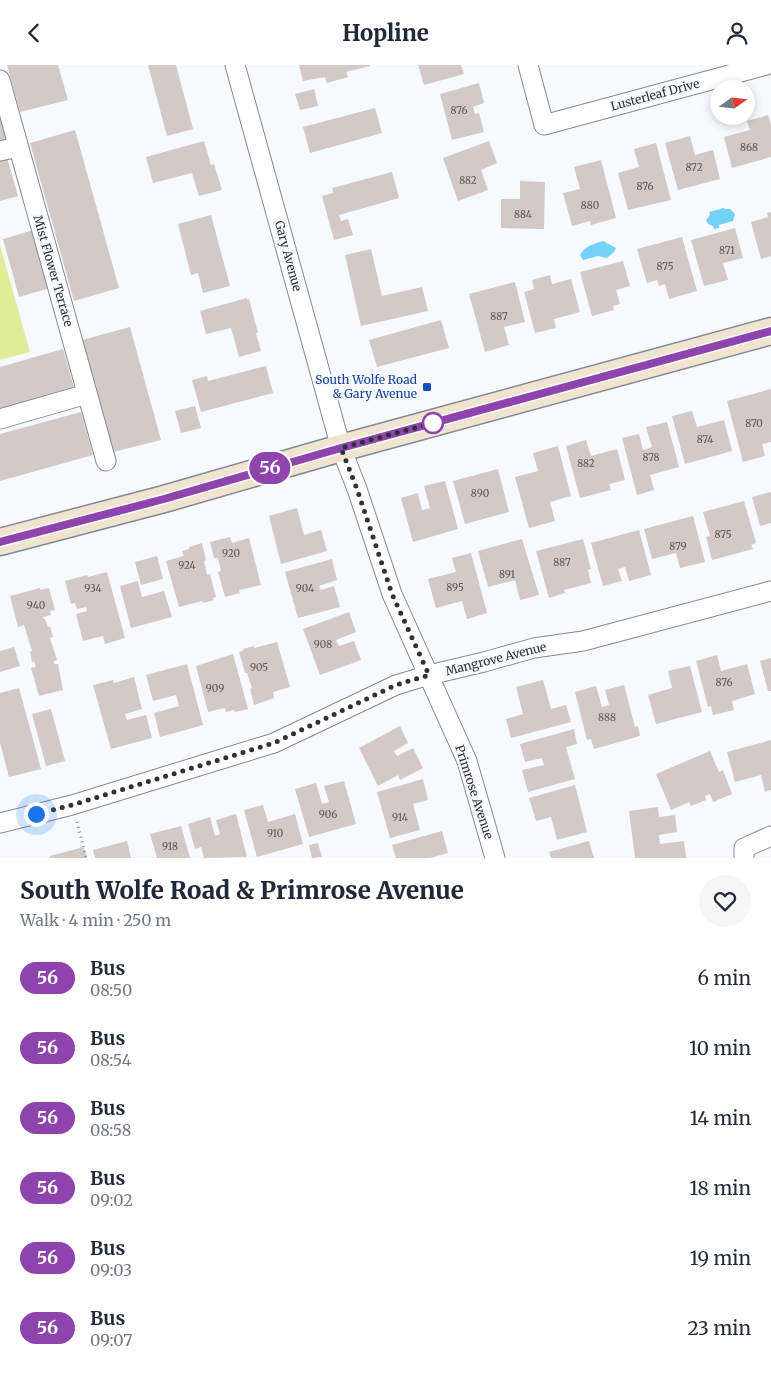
<!DOCTYPE html>
<html lang="en">
<head>
<meta charset="utf-8">
<style>
	body { margin:0; font-family:Merriweather,serif; background:#f6f6f7; color:#1f2937; height:100vh; display:flex; flex-direction:column; font-size:19px; white-space:nowrap }
	* { box-sizing:border-box; margin:0 }
	p { font-size:16px; color:#747a83 }
	.icon { flex:none; width:28px; height:28px; fill:none; stroke:currentColor; stroke-width:2; stroke-linecap:round; stroke-linejoin:round }
	.map { position:relative; height:793px; overflow:hidden }
	.side { display:flex; flex-direction:column; background:#fff; flex:1 }
	.side>* { flex:none }
	.badge { padding:0 10px; border-radius:16px; font-size:18px; line-height:32px }
	.needle { width:32px; rotate:75deg }
	.tools { position:absolute; left:710px; top:15px; display:grid; gap:10px }
	.tools a { display:grid; place-items:center; width:45px; height:45px; border-radius:50%; background:#fff; box-shadow:0 2px 8px #0003; font-size:25px }
	.you { position:absolute; width:25px; height:25px; margin:-12px; border:4px solid #fff; border-radius:50%; background:#1a73e8; box-shadow:0 0 0 8px #1a73e833 }
	.map>.badge { position:absolute; translate:-50% -50%; box-shadow:0 0 0 2px #fff }
	.round { display:grid; place-items:center; flex:none; width:52px; height:52px; border-radius:26px; background:#f6f6f7 }
	.headline { display:flex; align-items:center; justify-content:space-between; height:85px; padding:0 20px }
	h1 { font-size:24px; font-weight:800; line-height:38px }
	ul { padding:0; list-style:none }
	li { display:flex; align-items:center; gap:15px; height:70px; padding:0 20px }
	li div { flex:1 }
	li b { display:block; font-size:19px }
	li em { font-style:normal }
	li .badge { min-width:55px; font-weight:700; text-align:center }
	header { display:flex; justify-content:space-between; align-items:center; height:65px; padding:0 20px; background:#fff; font-size:22px; font-weight:800 }
	.map>svg:first-child { display:block }
</style>
</head>
<body>
<header><svg class="icon" aria-label="back" viewBox="0 0 24 24"><path d="M15 5l-7 7 7 7"/></svg>Hopline<svg class="icon" aria-label="person" viewBox="0 0 24 24"><circle cx="12" cy="8" r="4"/><path d="M4 21q1-7 8-7t8 7"/></svg></header>
<div class="map">
<svg width="771" height="793" viewBox="0 0 771 793">
	<rect width="100%" height="100%" fill="#f6f9fe"/>
	<polygon fill="#dfed99" points="0,180 30,287 0,295"/>
	<g fill="#74d2f8">
		<polygon points="724,143 725,144 730,144 735,149 733,156 719,160 719,163 714,164 713,161 708,159 706,155 710,150 709,147"/>
		<path d="M603 176 616 183 614 187 607 193 598 191 583 195 580 190C585 181 593 179 603 176Z"/>
	</g>
	<g fill="#d3c9c6">
		<polygon points="7,0 58,0 68,35 20,47"/>
		<polygon points="148,0 176,0 193,64 167,71"/>
		<polygon points="299,0 370,0 370,1 346,7 348,12 327,18 325,12 303,16"/>
		<polygon points="418,0 461,0 464,9 424,20"/>
		<polygon points="479,18 484,38 473,42 475,49 479,48 484,67 452,75 440,29"/>
		<polygon points="314,24 318,41 300,45 295,29"/>
		<polygon points="375,43 382,68 310,88 303,62"/>
		<polygon points="0,48 8,74 0,76"/>
		<polygon points="768,50 771,60 771,92 732,103 724,72 750,65 747,56"/>
		<polygon points="75,65 119,223 74,236 30,78"/>
		<polygon points="690,71 695,90 713,85 720,114 678,125 665,78"/>
		<polygon points="204,76 211,100 214,99 222,125 199,131 192,108 153,118 146,92"/>
		<polygon points="489,76 497,98 481,105 488,125 458,136 443,93"/>
		<polygon points="656,78 671,135 628,145 618,108 639,102 634,84"/>
		<polygon points="6,89 18,131 0,136 0,91"/>
		<polygon points="601,95 616,153 591,160 590,156 572,161 563,128 580,124 574,102"/>
		<polygon points="392,107 399,133 339,150 341,156 348,154 353,170 334,175 322,131 333,128 332,123"/>
		<polygon points="520,116 545,117 544,164 501,163 501,134 520,134"/>
		<polygon points="771,147 771,191 761,194 751,157 768,152 767,148"/>
		<polygon points="211,150 230,221 203,228 198,208 191,210 178,159"/>
		<polygon points="735,163 743,193 723,198 728,215 704,221 691,175"/>
		<polygon points="34,165 50,223 19,232 3,174"/>
		<polygon points="682,172 697,226 669,234 665,219 659,221 657,215 647,218 637,184"/>
		<polygon points="371,184 382,231 422,222 428,246 361,261 345,190"/>
		<polygon points="623,196 630,221 616,225 620,239 613,241 614,245 592,251 580,207"/>
		<polygon points="550,210 552,219 571,214 580,247 554,254 556,263 535,268 524,227 534,224 532,215"/>
		<polygon points="515,217 525,257 504,262 509,280 485,287 469,229"/>
		<polygon points="247,233 247,235 249,234 258,268 256,268 261,286 239,292 231,263 206,269 200,246"/>
		<polygon points="441,255 449,283 377,302 369,275"/>
		<polygon points="130,262 161,375 113,387 82,275"/>
		<polygon points="63,284 75,326 0,347 0,302"/>
		<polygon points="266,301 273,328 201,347 192,315 207,311 208,316"/>
		<polygon points="771,324 771,377 762,379 765,391 743,397 727,336"/>
		<polygon points="195,341 201,363 181,368 175,346"/>
		<polygon points="692,346 697,362 724,355 732,386 685,399 672,351"/>
		<polygon points="81,347 93,390 0,416 0,369"/>
		<polygon points="667,357 679,402 650,410 654,425 637,430 622,373 639,369 643,385 652,382 646,362"/>
		<polygon points="586,375 591,391 617,384 625,415 609,419 611,425 580,433 566,381"/>
		<polygon points="558,381 571,431 550,437 555,456 529,463 515,412 538,406 533,388"/>
		<polygon points="498,404 509,447 465,459 453,416"/>
		<polygon points="445,416 458,464 413,477 401,433 418,428 422,445 430,443 424,421"/>
		<polygon points="771,427 771,458 760,461 752,432"/>
		<polygon points="744,436 756,478 751,480 753,484 712,495 706,472 710,471 703,447"/>
		<polygon points="297,443 304,470 321,465 327,486 281,499 269,451"/>
		<polygon points="693,451 705,497 680,503 676,488 652,494 644,464"/>
		<polygon points="639,465 651,510 629,516 625,502 618,504 622,516 603,521 591,478"/>
		<polygon points="230,472 232,478 249,473 261,520 239,525 240,528 225,532 218,507 221,506 218,493 214,493 210,477"/>
		<polygon points="522,474 539,530 520,535 515,515 488,522 478,486"/>
		<polygon points="583,474 591,504 588,505 591,518 564,525 565,528 549,533 536,486"/>
		<polygon points="202,478 206,495 204,496 207,510 210,509 216,532 213,533 214,535 203,538 202,536 179,542 166,496 184,491 182,486 189,484 189,482"/>
		<polygon points="471,488 487,548 467,554 462,536 436,543 428,514 456,507 452,493"/>
		<polygon points="157,491 163,514 141,520 135,497"/>
		<polygon points="332,494 337,515 319,521 321,525 334,521 340,542 298,553 285,507"/>
		<polygon points="107,507 125,573 105,579 103,571 83,576 76,549 87,546 86,542 77,544 75,538 71,539 65,516 87,510 88,512"/>
		<polygon points="138,516 142,532 164,526 172,552 131,563 120,521"/>
		<polygon points="40,523 40,525 49,523 55,545 50,546 51,550 43,552 44,554 45,554 48,562 50,561 53,572 50,573 57,595 54,596 54,599 58,599 63,625 39,631 31,603 36,602 34,596 32,597 30,587 32,586 24,560 18,562 10,531"/>
		<polygon points="349,547 356,567 336,575 339,581 354,576 361,595 320,610 303,564"/>
		<polygon points="277,577 290,622 273,627 274,633 254,640 250,624 252,623 247,608 245,608 239,587 244,585 243,584 254,581 254,583"/>
		<polygon points="14,582 20,601 0,607 0,586"/>
		<polygon points="233,589 248,644 235,647 234,645 226,647 225,643 208,647 196,601"/>
		<polygon points="717,590 721,606 747,599 755,629 732,636 734,645 713,650 711,641 708,642 696,596"/>
		<polygon points="771,593 771,626 768,626 760,596"/>
		<polygon points="187,599 203,660 160,672 154,648 179,641 176,630 153,636 146,610"/>
		<polygon points="690,601 702,647 656,659 648,630 672,623 668,606"/>
		<polygon points="134,612 142,644 125,649 127,655 146,650 152,673 111,684 93,620 113,615 114,618"/>
		<polygon points="543,615 551,644 566,640 571,657 511,673 506,654 523,649 516,622"/>
		<polygon points="624,620 635,662 638,661 640,671 594,684 591,674 587,675 575,627 596,621 602,642 609,640 605,625"/>
		<polygon points="19,623 41,704 9,712 0,678 0,628"/>
		<polygon points="51,644 65,696 46,701 32,649"/>
		<polygon points="400,661 408,678 394,686 397,691 413,683 423,703 400,715 398,710 378,721 359,683"/>
		<polygon points="574,664 577,679 566,682 575,714 528,727 522,705 544,700 542,693 525,697 520,679"/>
		<polygon points="771,675 771,725 765,727 761,710 735,717 727,687"/>
		<polygon points="710,686 719,707 723,705 732,729 713,737 710,729 705,731 706,735 691,741 689,737 671,745 656,709"/>
		<polygon points="423,714 428,735 413,739 420,765 390,773 377,727"/>
		<polygon points="344,716 356,759 309,772 295,724 316,718 322,739 329,737 324,721"/>
		<polygon points="575,720 587,767 557,775 551,752 536,756 529,733"/>
		<polygon points="263,740 268,757 295,749 303,779 257,792 244,745"/>
		<polygon points="658,742 659,752 675,750 677,767 659,770 660,779 684,776 686,793 635,793 629,746"/>
		<polygon points="236,749 247,792 204,793 201,782 195,784 188,759 210,752 215,771 220,769 216,755"/>
		<polygon points="181,761 190,793 157,793 150,769"/>
		<polygon points="442,766 448,788 430,793 396,793 392,780"/>
		<polygon points="127,776 131,793 95,793 93,785"/>
		<polygon points="589,776 594,793 551,793 549,787"/>
		<polygon points="318,778 322,792 312,793 309,780"/>
		<polygon points="84,782 87,793 50,793 50,791"/>
	</g>
	<g fill="none" stroke-linecap="round" stroke-linejoin="round">
		<g stroke="#858890" stroke-width="21">
			<g id="street">
				<polyline points="235,0 341,383 357,424 392,529 467,696 495,793"/>
				<polyline points="528,0 544,60 766,0"/>
				<polyline points="0,15 106,396"/>
				<polyline points="0,86 18,82"/>
				<polyline points="0,354 87,329"/>
				<polyline points="0,758 72,740 274,678 396,620 429,610 484,597 534,583 583,576 771,526"/>
				<polyline points="744,793 744,783 771,771"/>
			</g>
		</g>
		<g stroke="#858890" stroke-width="29">
			<polyline id="secondary" points="0,477 164,434 341,383 771,266"/>
		</g>
		<polyline stroke="#919398" stroke-width="3" stroke-dasharray="1 4" stroke-linecap="butt" points="77,757 86,793"/>
		<use href="#street" stroke="#fff" stroke-width="19"/>
		<use href="#secondary" stroke="#eee4cf" stroke-width="26"/>
	</g>
	<g fill="none" stroke-linecap="round" stroke-linejoin="round">
		<g stroke="#fff" stroke-width="11">
			<polyline id="line" points="0,477 164,434 341,383 771,266"/>
		</g>
		<use href="#line" stroke="#8e44ad" stroke-width="8"/>
		<polyline stroke="#303135" stroke-width="5" stroke-dasharray="0 9" points="36,749 72,740 274,678 396,620 429,610 392,529 357,424 341,383 433,358"/>
	</g>
	<rect fill="#1a4fb4" stroke="#f6f9fe" stroke-width="2" x="422" y="317" width="10" height="10" rx="2.5"/>
	<circle fill="#fff" stroke="#8e44ad" stroke-width="2.5" cx="433" cy="358" r="10"/>
	<g text-anchor="middle" stroke-width="5" stroke-linejoin="round" paint-order="stroke">
		<g font-size="10" fill="#595759">
			<text x="459" y="49">876</text>
			<text x="749" y="86">868</text>
			<text x="694" y="106">872</text>
			<text x="468" y="119">882</text>
			<text x="645" y="125">876</text>
			<text x="590" y="144">880</text>
			<text x="523" y="153">884</text>
			<text x="727" y="189">871</text>
			<text x="665" y="205">875</text>
			<text x="499" y="255">887</text>
			<text x="754" y="362">870</text>
			<text x="705" y="378">874</text>
			<text x="651" y="396">878</text>
			<text x="586" y="402">882</text>
			<text x="480" y="432">890</text>
			<text x="723" y="473">875</text>
			<text x="678" y="485">879</text>
			<text x="231" y="492">920</text>
			<text x="562" y="501">887</text>
			<text x="187" y="504">924</text>
			<text x="507" y="513">891</text>
			<text x="455" y="526">895</text>
			<text x="93" y="527">934</text>
			<text x="305" y="527">904</text>
			<text x="36" y="544">940</text>
			<text x="323" y="583">908</text>
			<text x="259" y="606">905</text>
			<text x="724" y="621">876</text>
			<text x="215" y="627">909</text>
			<text x="607" y="656">888</text>
			<text x="328" y="753">906</text>
			<text x="400" y="756">914</text>
			<text x="275" y="772">910</text>
			<text x="170" y="785">918</text>
		</g>
		<g font-size="12" fill="#303135" stroke="#f6f9fe">
			<text transform="translate(655 30) rotate(-15)" y="4">Lusterleaf Drive</text>
			<text transform="translate(288 191) rotate(75)" y="4">Gary Avenue</text>
			<text transform="translate(53 206) rotate(74)" y="4">Mist Flower Terrace</text>
			<text transform="translate(496 594) rotate(-14)" y="4">Mangrove Avenue</text>
			<text transform="translate(474 727) rotate(72)" y="4">Primrose Avenue</text>
		</g>
		<g font-size="12" fill="#164399" stroke="#f6f9fe" text-anchor="end">
			<text x="417" y="319">South Wolfe Road<tspan x="417" dy="14">&amp; Gary Avenue</tspan></text>
		</g>
	</g>
</svg>
<div class="tools">
<a><svg class="needle" viewBox="-14 -14 28 28"><path d="M0-13l5 13h-10z" fill="#e53935"/><path d="M0 13l5-13h-10z" fill="#747a83"/></svg></a>
</div>
<div class="you" style="left:36px;top:749px"></div>
<b class="badge" style="left:270px;top:403px;background:#8e44ad;color:#fff">56</b>
</div>
<section class="side">
<div class="headline"><div><h1>South Wolfe Road &amp; Primrose Avenue</h1><p>Walk · 4 min · 250 m</p></div><a class="round"><svg class="icon" aria-label="heart" viewBox="0 0 24 24"><path d="M12 20l-8-8c-3-5 5-10 8-4 3-6 11-1 8 4z"/></svg></a></div>
<ul>
<li><span class="badge" style="background:#8e44ad;color:#fff">56</span><div><b>Bus</b><p>08:50</p></div><em>6 min</em></li>
<li><span class="badge" style="background:#8e44ad;color:#fff">56</span><div><b>Bus</b><p>08:54</p></div><em>10 min</em></li>
<li><span class="badge" style="background:#8e44ad;color:#fff">56</span><div><b>Bus</b><p>08:58</p></div><em>14 min</em></li>
<li><span class="badge" style="background:#8e44ad;color:#fff">56</span><div><b>Bus</b><p>09:02</p></div><em>18 min</em></li>
<li><span class="badge" style="background:#8e44ad;color:#fff">56</span><div><b>Bus</b><p>09:03</p></div><em>19 min</em></li>
<li><span class="badge" style="background:#8e44ad;color:#fff">56</span><div><b>Bus</b><p>09:07</p></div><em>23 min</em></li>
</ul>
</section>
</body>
</html>
